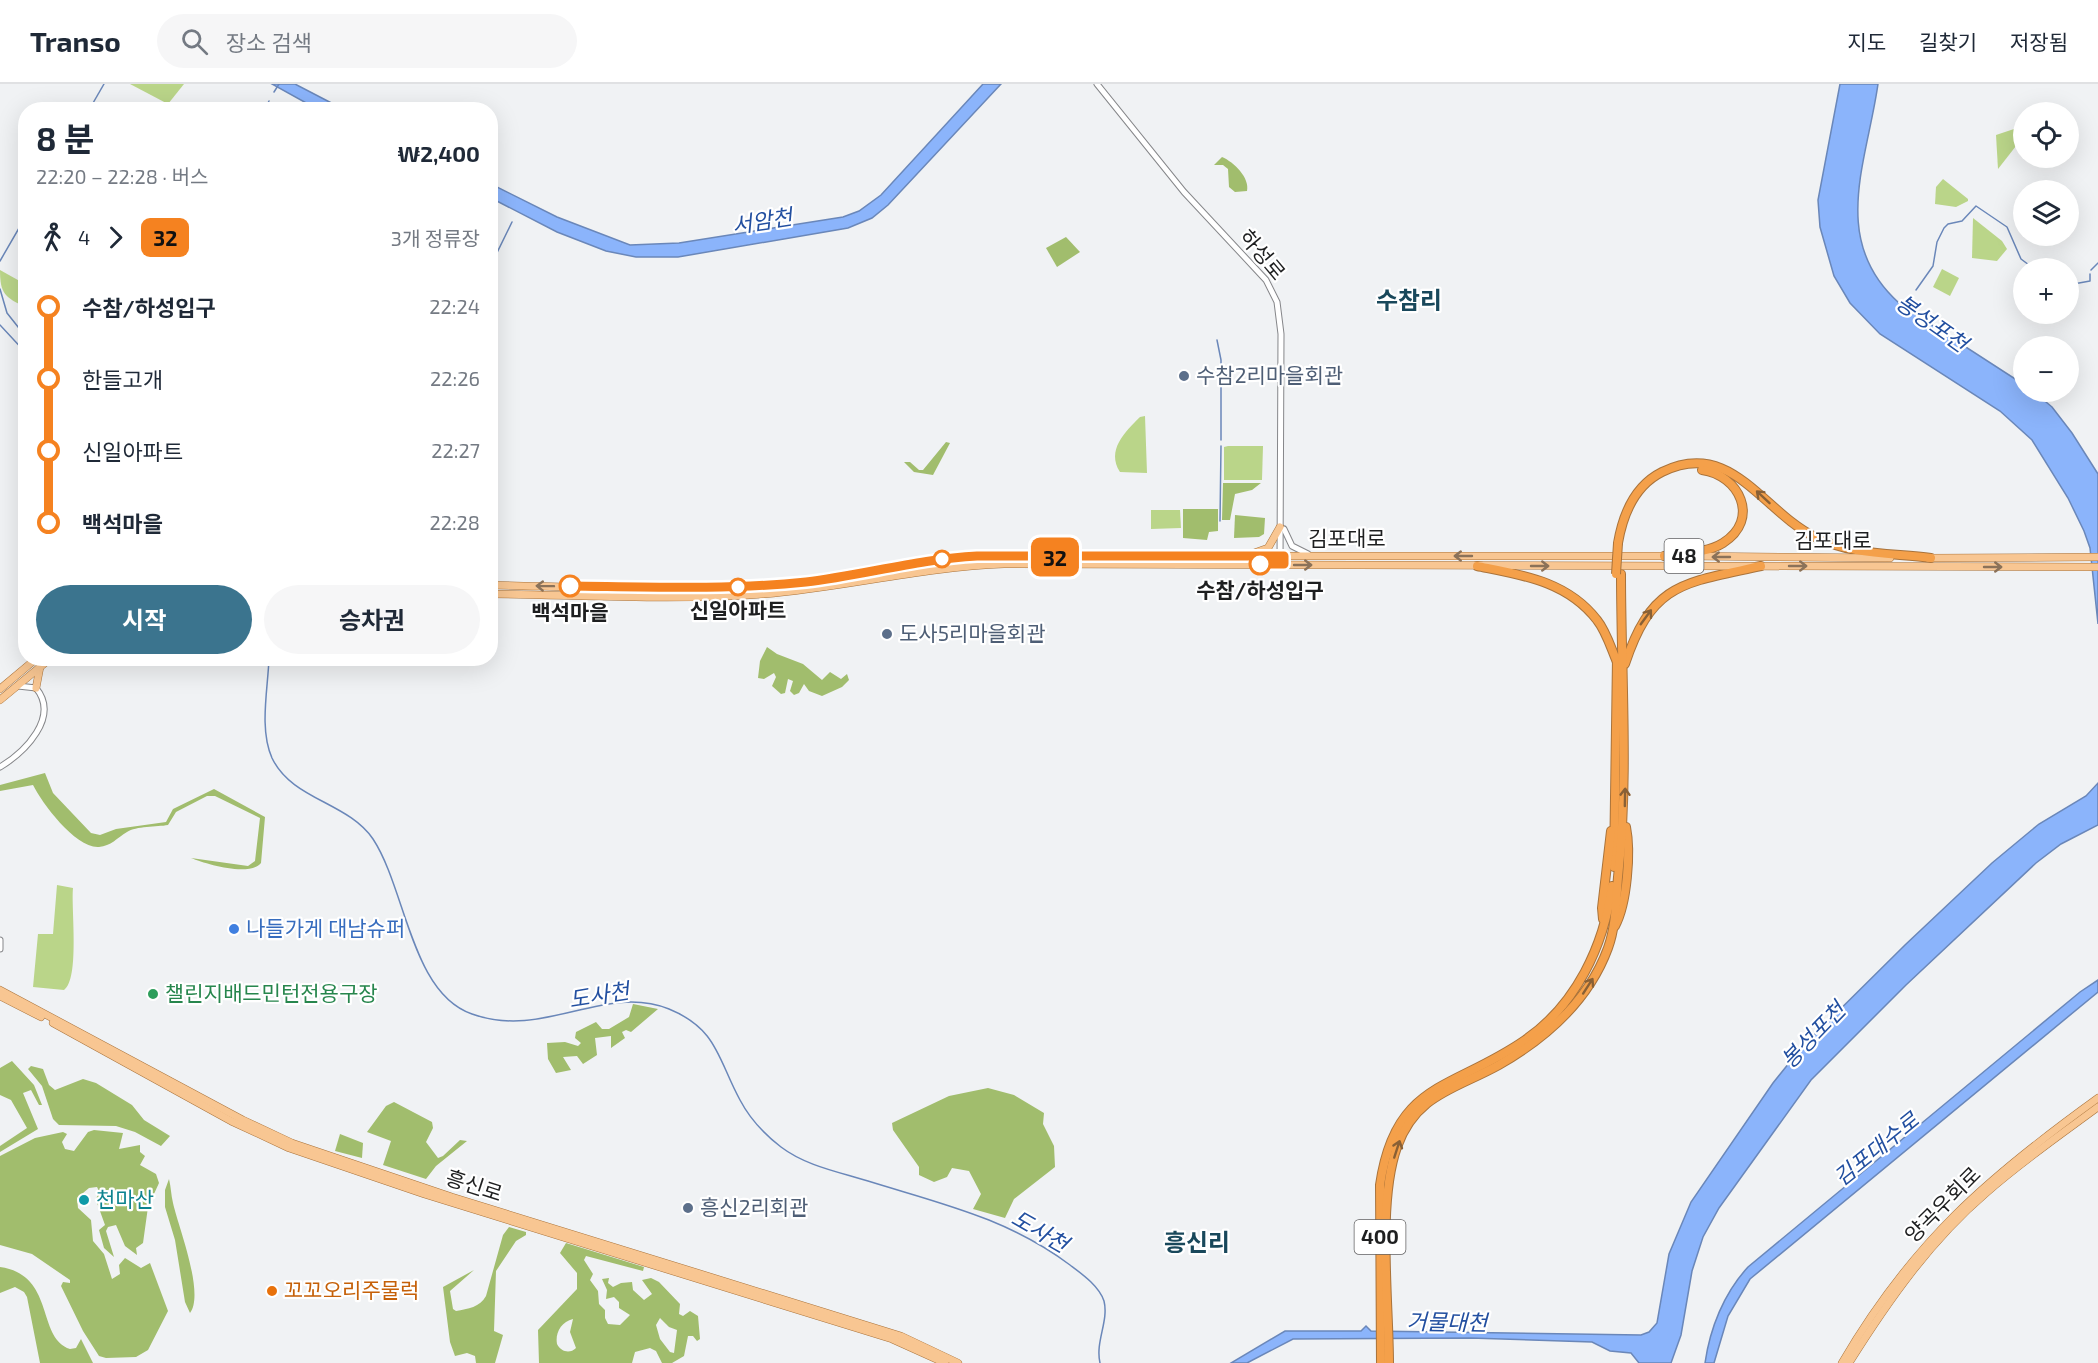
<!DOCTYPE html>
<html lang="ko">
<head>
<meta charset="utf-8">
<style>
	body { margin:0; font-family:"Exo 2","Noto Sans KR",sans-serif; background:#f6f6f7; color:#1f2937; height:100vh; display:flex; flex-direction:column; font-size:22px; white-space:nowrap }
	* { box-sizing:border-box; margin:0 }
	p { font-size:20px; color:#747a83 }
	.icon { flex:none; width:33px; height:33px; fill:none; stroke:currentColor; stroke-width:2; stroke-linecap:round; stroke-linejoin:round }
	.map { position:relative; flex:1; overflow:hidden }
	.drawer { position:absolute; left:18px; top:18px; width:480px; height:564px; display:flex; flex-direction:column; background:#fff; border-radius:24px; box-shadow:0 6px 24px #0002 }
	.drawer>* { flex:none }
	.badge { padding:0 12px; border-radius:9px; font-size:21px; line-height:39px }
	.buttons { position:absolute; left:2013px; top:18px; display:grid; gap:12px }
	.buttons a { display:grid; place-items:center; width:66px; height:66px; border-radius:50%; background:#fff; box-shadow:0 6px 24px #0002; font-size:30px }
	.map>.badge { position:absolute; translate:-50% -50%; box-shadow:0 0 0 3px #fff }
	.legs { display:flex; align-items:center; gap:9px; height:66px; padding:0 18px; font-size:20px }
	.legs p { margin-inline-start:auto }
	.head { display:flex; align-items:center; justify-content:space-between; height:102px; padding:0 18px }
	h1 { font-size:33px; font-weight:700; line-height:45px }
	.primary-button { display:flex; gap:12px; margin-top:auto; padding:12px 18px }
	.primary-button a { flex:1; height:69px; border-radius:36px; background:#3b748e; color:#fff; font-size:24px; font-weight:700; line-height:69px; text-align:center }
	.primary-button a+a { background:#f6f6f7; color:#1f2937 }
	ul { padding:0 18px; list-style:none }
	li { display:flex; align-items:center; gap:21px; height:72px; font-size:22px }
	li i { display:grid; place-items:center; width:9px; height:100%; margin:0 8px; background:currentColor }
	li i::after { content:''; width:15px; height:15px; margin:-8px; border:4px solid; border-radius:50%; background:#fff }
	li p { margin-inline-start:auto }
	li:first-child i { background:linear-gradient(#0000 50%,currentColor 0) }
	li:last-child i { background:linear-gradient(currentColor 50%,#0000 0) }
	header { display:flex; align-items:center; gap:36px; box-sizing:border-box; height:84px; padding:0 30px; background:#fff; border-bottom:2px solid #e0e1e3 }
	header strong { font-size:28px }
	nav { display:flex; gap:33px; margin-inline-start:auto; font-size:21px }
	.search { width:420px; height:54px; background:#f6f6f7; display:flex; align-items:center; gap:15px; box-sizing:border-box; padding:0 21px; border-radius:33px; color:#747a83; font-size:22px }
	.map>svg:first-child { display:block }
</style>
</head>
<body>
<header>
<strong>Transo</strong>
<div class="search"><svg class="icon" aria-label="search" viewBox="0 0 24 24"><circle cx="10" cy="10" r="6"/><path d="M15 15l6 6"/></svg>장소 검색</div>
<nav><a>지도</a><a>길찾기</a><a>저장됨</a></nav>
</header>
<div class="map">
<svg width="2098" height="1279" viewBox="0 0 2098 1279">
	<rect width="100%" height="100%" fill="#f0f2f4"/>
	<g fill="#bad589">
		<polygon points="130,0 184,0 168,20"/>
		<polygon points="2023,42 2023,53 1998,85 1996,51"/>
		<polygon points="1943,95 1968,115 1968,117 1956,123 1935,120 1936,103"/>
		<polygon points="1973,134 2002,157 2007,165 1997,177 1972,174"/>
		<polygon points="1942,185 1959,194 1950,212 1933,203"/>
		<path d="M0 186 25 200V223C5 213 0 210 0 186Z"/>
		<path d="M1145 332 1147 389 1120 388C1106 366 1125 348 1140 333Z"/>
		<polygon points="1228,362 1263,362 1262,396 1224,396 1224,363"/>
		<polygon points="1151,426 1180,426 1181,444 1151,445"/>
		<path d="M57 801 73 804C71 824 80 895 64 906L33 903 38 850H53Z"/>
	</g>
	<g fill="#a1bd6d" fill-rule="evenodd">
		<path d="M1222 73C1234 78 1250 94 1247 107L1235 108 1229 103 1228 85 1223 81H1214Z"/>
		<polygon points="1066,153 1080,168 1057,183 1046,164"/>
		<polygon points="946,358 950,359 933,391 914,388 904,378 910,378 919,386 923,386"/>
		<polygon points="1223,399 1261,399 1252,406 1235,410 1230,436 1222,436"/>
		<polygon points="1183,425 1218,425 1218,447 1209,448 1207,456 1183,454"/>
		<polygon points="1235,431 1265,434 1264,450 1259,453 1234,454"/>
		<polygon points="767,563 777,570 803,580 822,596 830,588 841,595 847,590 849,596 842,603 822,612 809,607 804,600 799,609 794,611 790,607 793,597 788,595 785,609 781,610 772,602 776,593 774,589 764,595 758,594 760,577"/>
		<path d="M45 689 53 709 91 749 100 751 116 745 166 738 173 725 214 705 265 733 261 779C249 793 206 780 191 774L248 782 255 777 260 734 215 712H207L176 728 168 741C157 743 136 742 127 748 117 754 111 762 99 763 76 765 42 719 33 701L0 707V701Z"/>
		<polygon points="633,920 658,925 631,948 626,946 622,948 625,954 611,964 611,952 595,954 597,971 583,980 577,972 563,973 571,986 556,989 548,975 547,959 565,958 578,962 581,959 575,954 576,948 596,938 602,945 609,945 629,933"/>
		<polygon points="12,977 34,1001 42,1021 39,1021 31,1006 23,1009 38,1045 0,1068 0,1062 27,1044 11,1016 0,1011 0,984"/>
		<polygon points="31,982 43,985 49,1001 55,1006 83,995 96,999 132,1021 144,1036 170,1052 161,1062 135,1048 116,1042 59,1041 53,1035 42,1002 28,985"/>
		<polygon points="988,1004 1014,1011 1044,1029 1043,1040 1054,1062 1055,1083 1014,1115 1005,1134 973,1125 981,1110 969,1087 952,1084 947,1093 934,1098 919,1091 919,1083 893,1046 892,1039 949,1012"/>
		<polygon points="394,1018 432,1038 433,1044 426,1058 438,1074 443,1072 460,1056 467,1057 436,1082 426,1095 383,1081 391,1057 367,1048 386,1022"/>
		<polygon points="94,1046 123,1049 119,1065 140,1061 140,1068 145,1072 140,1081 156,1090 159,1099 148,1123 143,1159 136,1164 137,1171 125,1162 116,1141 108,1143 106,1147 114,1173 104,1164 99,1146 105,1141 96,1116 99,1107 97,1103 89,1104 77,1114 78,1124 91,1136 93,1157 104,1170 112,1195 120,1190 119,1181 125,1174 141,1184 150,1179 168,1227 148,1266 136,1273 106,1274 99,1272 83,1247 61,1202 63,1198 70,1199 70,1196 32,1170 0,1161 0,1072 35,1054 63,1048 67,1050 62,1058 65,1065 74,1067 88,1048"/>
		<polygon points="340,1050 363,1059 362,1074 335,1067"/>
		<path d="M169 1095C171 1103 171 1111 173 1119 178 1142 205 1209 190 1229L185 1218 175 1156 165 1123V1106Z"/>
		<path d="M509 1143 526 1148V1151L516 1157 496 1187 494 1247 503 1251 495 1279H476L475 1272 467 1269 455 1272 450 1258 443 1203 474 1186 450 1207 453 1225 456 1227C468 1225 480 1223 486 1212L503 1151Z"/>
		<path d="M566 1159 644 1183 643 1187 586 1172 584 1176 593 1190 590 1196 598 1207 599 1220 605 1226V1234L608 1240 620 1241 630 1231 619 1224V1218L614 1213 606 1215 607 1206 602 1195 609 1194 608 1199 613 1203 621 1199 632 1198 633 1206 644 1216 652 1210 642 1196 651 1194 659 1198 680 1220 679 1230 683 1232 690 1227 698 1232 700 1255 697 1257 693 1252H688L684 1272 672 1279H662L656 1267 650 1264 635 1268 632 1279H539L538 1246 577 1205V1189L560 1169ZM660 1234 669 1243 677 1246 674 1269 670 1268 660 1255 656 1241ZM573 1235 570 1248 576 1264C570 1270 561 1268 557 1260 555 1249 561 1238 573 1235Z"/>
		<path d="M0 1183C56 1191 36 1254 70 1265L76 1264 81 1255 93 1279H40L27 1213 24 1208 15 1203 0 1209Z"/>
	</g>
	<g fill="#8bb4fb" stroke="#6a87b9" stroke-width="1.5">
		<polygon points="272,0 295,0 343,25 317,25"/>
		<polygon points="983,0 1001,0 888,121 872,134 848,144 678,173 636,173 606,167 557,148 491,114 491,100 557,133 630,161 679,159 843,133 859,127 881,111"/>
		<path d="M1840 0H1878C1867 78 1829 156 1899 219L1904 217 1907 225 2023 300 2024 308H2034L2052 323 2072 349 2098 390V540L2090 464 2084 447 2068 414 2032 356 2000 327 1880 250 1850 219 1834 192 1820 143 1818 116Z"/>
		<polygon points="2098,699 2098,741 2061,760 2036,779 1906,901 1811,996 1719,1124 1703,1153 1692,1187 1681,1251 1671,1279 1639,1279 1631,1269 1610,1267 1592,1258 1470,1254 1293,1255 1247,1279 1231,1279 1285,1247 1361,1247 1366,1242 1371,1247 1641,1251 1649,1248 1657,1239 1669,1170 1691,1118 1773,999 1802,963 1905,861 1992,779 2039,740 2086,712"/>
		<path d="M2098 896V908L1750 1195 1728 1232 1714 1279H1705C1710 1244 1724 1209 1748 1183L2080 908Z"/>
	</g>
	<g fill="none" stroke-linecap="round" stroke-linejoin="round">
		<g stroke="#6a87b9" stroke-width="1.5">
			<polyline points="274,8 279,0"/>
			<polyline points="89,26 104,0"/>
			<polyline points="264,26 269,17"/>
			<polyline points="0,177 26,132"/>
			<polyline points="490,183 512,138"/>
			<polyline points="2091,186 2098,179"/>
			<polyline points="2068,201 2090,197 2090,190"/>
			<polyline points="0,205 7,229 26,253"/>
			<polyline points="1916,206 1933,182 1937,158 1944,144 1948,140 1962,137 1976,122 2007,143 2021,175 2033,184"/>
			<polyline points="0,241 26,269"/>
			<polyline points="1217,256 1221,276 1221,356"/>
			<polyline points="1220,437 1221,362"/>
			<path d="M269 574C268 605 259 645 272 674 292 716 348 718 373 755 406 805 411 909 472 930 544 956 604 899 669 925 718 945 718 976 740 1016 750 1035 764 1050 781 1063 806 1082 839 1088 868 1097 942 1120 1007 1134 1070 1181 1082 1190 1099 1202 1104 1217 1109 1237 1095 1258 1100 1279"/>
		</g>
		<g stroke="#86878a" stroke-width="7">
			<g id="minor">
				<polyline points="1097,0 1184,108 1266,196 1277,218 1281,250 1280,480"/>
				<polyline points="1284,445 1292,462 1308,470"/>
				<path d="M0 683C25 668 60 633 36 604L18 602"/>
				<polyline points="0,856 0,865"/>
			</g>
		</g>
		<g stroke="#a9733b" stroke-width="8">
			<g id="major">
				<polyline points="1254,469 1268,464 1280,443"/>
				<polyline points="1685,472 1890,474"/>
				<polyline points="1928,474 2098,473"/>
				<path d="M490 501C577 503 665 507 751 503 827 499 901 476 977 472H1668"/>
				<path d="M490 510C581 511 674 517 764 510 845 503 923 483 1004 480L2098 483"/>
				<polyline points="36,604 40,583"/>
				<polyline points="0,605 37,574"/>
				<polyline points="0,616 51,574"/>
				<polyline points="0,906 243,1036 292,1059 452,1113 901,1252 958,1279"/>
				<polyline points="0,912 41,933"/>
				<polyline points="53,939 231,1037 289,1064 424,1110 892,1255 945,1279"/>
				<path d="M1842 1279C1912 1159 1987 1094 2098 1014"/>
				<path d="M1849 1279C1888 1217 1930 1157 1986 1109 2021 1078 2060 1051 2098 1023"/>
			</g>
		</g>
		<g stroke="#a9733b" stroke-width="10">
			<g id="highway">
				<path d="M1618 459C1623 430 1634 402 1662 388 1731 354 1762 427 1815 453 1850 471 1892 469 1931 474"/>
				<path d="M1664 472C1683 469 1707 469 1723 459 1761 435 1739 391 1702 386"/>
				<path d="M1477 482C1522 491 1567 497 1597 536 1606 547 1611 564 1617 578"/>
				<path d="M1625 580C1652 498 1684 499 1761 482"/>
				<polyline points="1614,783 1617,574"/>
				<polyline points="1603,835 1602,824 1611,747"/>
				<path d="M1615 842C1627 820 1631 768 1626 743"/>
				<path d="M1381 1279 1380 1101C1395 997 1453 1006 1525 956 1576 921 1604 862 1612 802"/>
				<path d="M1389 1279C1389 1218 1377 1119 1397 1063 1416 1010 1456 1005 1499 981 1546 954 1589 916 1608 864 1616 842 1616 817 1618 793 1629 692 1621 591 1621 490"/>
			</g>
		</g>
		<use href="#minor" stroke="#fff" stroke-width="5"/>
		<use href="#major" stroke="#f8c692" stroke-width="7"/>
		<use href="#highway" stroke="#f4a04a" stroke-width="8"/>
		<g stroke="#a9733b" stroke-width="10" stroke-linecap="butt">
			<polyline id="highway-bridge" points="1616,490 1618,459"/>
		</g>
		<use href="#highway-bridge" stroke="#f4a04a" stroke-width="8"/>
	</g>
	<defs><path id="oneway-shaft" d="M-6 0H5M1.5-3L5.5 0L1.5 3" fill="none" stroke-width="1.6" stroke-linecap="round" stroke-linejoin="round" transform="scale(1.5)"/></defs>
	<g stroke="#896035">
		<use href="#oneway-shaft" transform="translate(1763 413) rotate(-137)"/>
		<use href="#oneway-shaft" transform="translate(1646 533) rotate(-54)"/>
		<use href="#oneway-shaft" transform="translate(1625 713) rotate(-89)"/>
		<use href="#oneway-shaft" transform="translate(1588 902) rotate(-57)"/>
		<use href="#oneway-shaft" transform="translate(1397 1065) rotate(-72)"/>
	</g>
	<g stroke="#8b7259">
		<use href="#oneway-shaft" transform="translate(1463 472) rotate(-180)"/>
		<use href="#oneway-shaft" transform="translate(1721 473) rotate(-180)"/>
		<use href="#oneway-shaft" transform="translate(1303 481)"/>
		<use href="#oneway-shaft" transform="translate(1540 482)"/>
		<use href="#oneway-shaft" transform="translate(1798 482)"/>
		<use href="#oneway-shaft" transform="translate(1993 483)"/>
		<use href="#oneway-shaft" transform="translate(545 502) rotate(-179)"/>
	</g>
	<g fill="none" stroke-linecap="round" stroke-linejoin="round">
		<g stroke="#fff" stroke-width="14">
			<path id="line-1" d="M570 502C649 503 727 506 806 498 864 491 919 475 977 472H1284V480H1260"/>
		</g>
		<use href="#line-1" stroke="#f58220" stroke-width="9"/>
	</g>
	<g fill="#5c6f8a" stroke="#fff" stroke-width="2">
		<circle cx="1184" cy="292" r="6"/>
		<circle cx="887" cy="550" r="6"/>
		<circle cx="688" cy="1124" r="6"/>
	</g>
	<g fill="#fff" stroke="#f58220" stroke-width="3">
		<circle cx="942" cy="475" r="8"/>
		<circle cx="1260" cy="480" r="10"/>
		<circle cx="570" cy="502" r="10"/>
		<circle cx="738" cy="503" r="8"/>
	</g>
	<circle fill="#3f7fe0" stroke="#fff" stroke-width="2" cx="234" cy="845" r="6"/>
	<circle fill="#2e9e5b" stroke="#fff" stroke-width="2" cx="153" cy="910" r="6"/>
	<circle fill="#0f9aa8" stroke="#fff" stroke-width="2" cx="84" cy="1116" r="6"/>
	<circle fill="#e8710a" stroke="#fff" stroke-width="2" cx="272" cy="1207" r="6"/>
	<g text-anchor="middle" stroke-width="4.5" stroke-linejoin="round" paint-order="stroke">
		<g fill="#fff" stroke="#626263" stroke-width="1.5">
			<rect x="1664.5" y="455" width="39" height="34" rx="4.5"/>
			<rect x="1354.5" y="1136" width="51" height="34" rx="4.5"/>
		</g>
		<g font-size="20" font-weight="bold" fill="#1e1f20">
			<text x="1684" y="479">48</text>
			<text x="1380" y="1160">400</text>
		</g>
		<g font-size="21" fill="#1e1f20" stroke="#fff">
			<text transform="translate(1262 171) rotate(50)" y="7">하성로</text>
			<text x="1347" y="462">김포대로</text>
			<text x="1833" y="464">김포대로</text>
			<text transform="translate(474 1102) rotate(18)" y="7">흥신로</text>
			<text transform="translate(1943 1121) rotate(-45)" y="7">양곡우회로</text>
		</g>
		<g font-size="21" fill="#4e5e75" stroke="#fff" text-anchor="start">
			<text x="1196" y="299">수참2리마을회관</text>
			<text x="899" y="557">도사5리마을회관</text>
			<text x="700" y="1131">흥신2리회관</text>
		</g>
		<g font-size="21" font-weight="bold" fill="#1e1f20" stroke="#fff">
			<text x="1260" y="514">수참/하성입구</text>
			<text x="738" y="534">신일아파트</text>
			<text x="570" y="536">백석마을</text>
		</g>
		<g font-size="21" fill="#366cbe" stroke="#fff" text-anchor="start">
			<text x="246" y="852">나들가게 대남슈퍼</text>
		</g>
		<g font-size="21" fill="#27864d" stroke="#fff" text-anchor="start">
			<text x="165" y="917">챌린지배드민턴전용구장</text>
		</g>
		<g font-size="21" fill="#0d838f" stroke="#fff" text-anchor="start">
			<text x="96" y="1123">천마산</text>
		</g>
		<g font-size="21" fill="#c56008" stroke="#fff" text-anchor="start">
			<text x="284" y="1214">꼬꼬오리주물럭</text>
		</g>
		<g font-size="22" font-style="italic" fill="#224fa0" stroke="#fff">
			<text transform="translate(762 137) rotate(-9)" y="8">서암천</text>
			<text transform="translate(1932 239) rotate(35)" y="8">봉성포천</text>
			<text transform="translate(599 911) rotate(-9)" y="8">도사천</text>
			<text transform="translate(1813 951) rotate(-46)" y="8">봉성포천</text>
			<text transform="translate(1876 1065) rotate(-39)" y="8">김포대수로</text>
			<text transform="translate(1040 1147) rotate(30)" y="8">도사천</text>
			<text transform="translate(1447 1238) rotate(1)" y="8">거물대천</text>
		</g>
		<g font-size="24" font-weight="bold" fill="#19485b" stroke="#fff">
			<text x="1409" y="225">수참리</text>
			<text x="1197" y="1167">흥신리</text>
		</g>
	</g>
</svg>
<div class="buttons">
<a><svg class="icon" aria-label="locate" viewBox="0 0 24 24"><circle cx="12" cy="12" r="6"/><path d="M12 2v4M12 18v4M2 12h4M18 12h4"/></svg></a>
<a><svg class="icon" aria-label="layers" viewBox="0 0 24 24"><path d="M12 4l9 5-9 5-9-5zM3 14l9 5 9-5"/></svg></a>
<a>+</a>
<a>−</a>
</div>
<b class="badge" style="left:1055px;top:473px;background:#f58220;color:#111">32</b>
<section class="drawer">
<div class="head"><div><h1>8 분</h1><p>22:20 – 22:28 · 버스</p></div><b>₩2,400</b></div>
<div class="legs"><svg class="icon" aria-label="walk" viewBox="0 0 24 24"><circle cx="13" cy="4" r="2"/><path d="M13 8l-2 6 4 7M11 14l-3 7M7 12l3-4h3l4 4"/></svg>4<svg class="icon" aria-label="forward" viewBox="0 0 24 24"><path d="M9 5l7 7-7 7"/></svg><b class="badge" style="background:#f58220;color:#111">32</b><p>3개 정류장</p></div>
<ul>
<li><i style="color:#f58220"></i><b>수참/하성입구</b><p>22:24</p></li>
<li><i style="color:#f58220"></i><span>한들고개</span><p>22:26</p></li>
<li><i style="color:#f58220"></i><span>신일아파트</span><p>22:27</p></li>
<li><i style="color:#f58220"></i><b>백석마을</b><p>22:28</p></li>
</ul>
<div class="primary-button"><a>시작</a><a>승차권</a></div>
</section>
</div>
</body>
</html>
